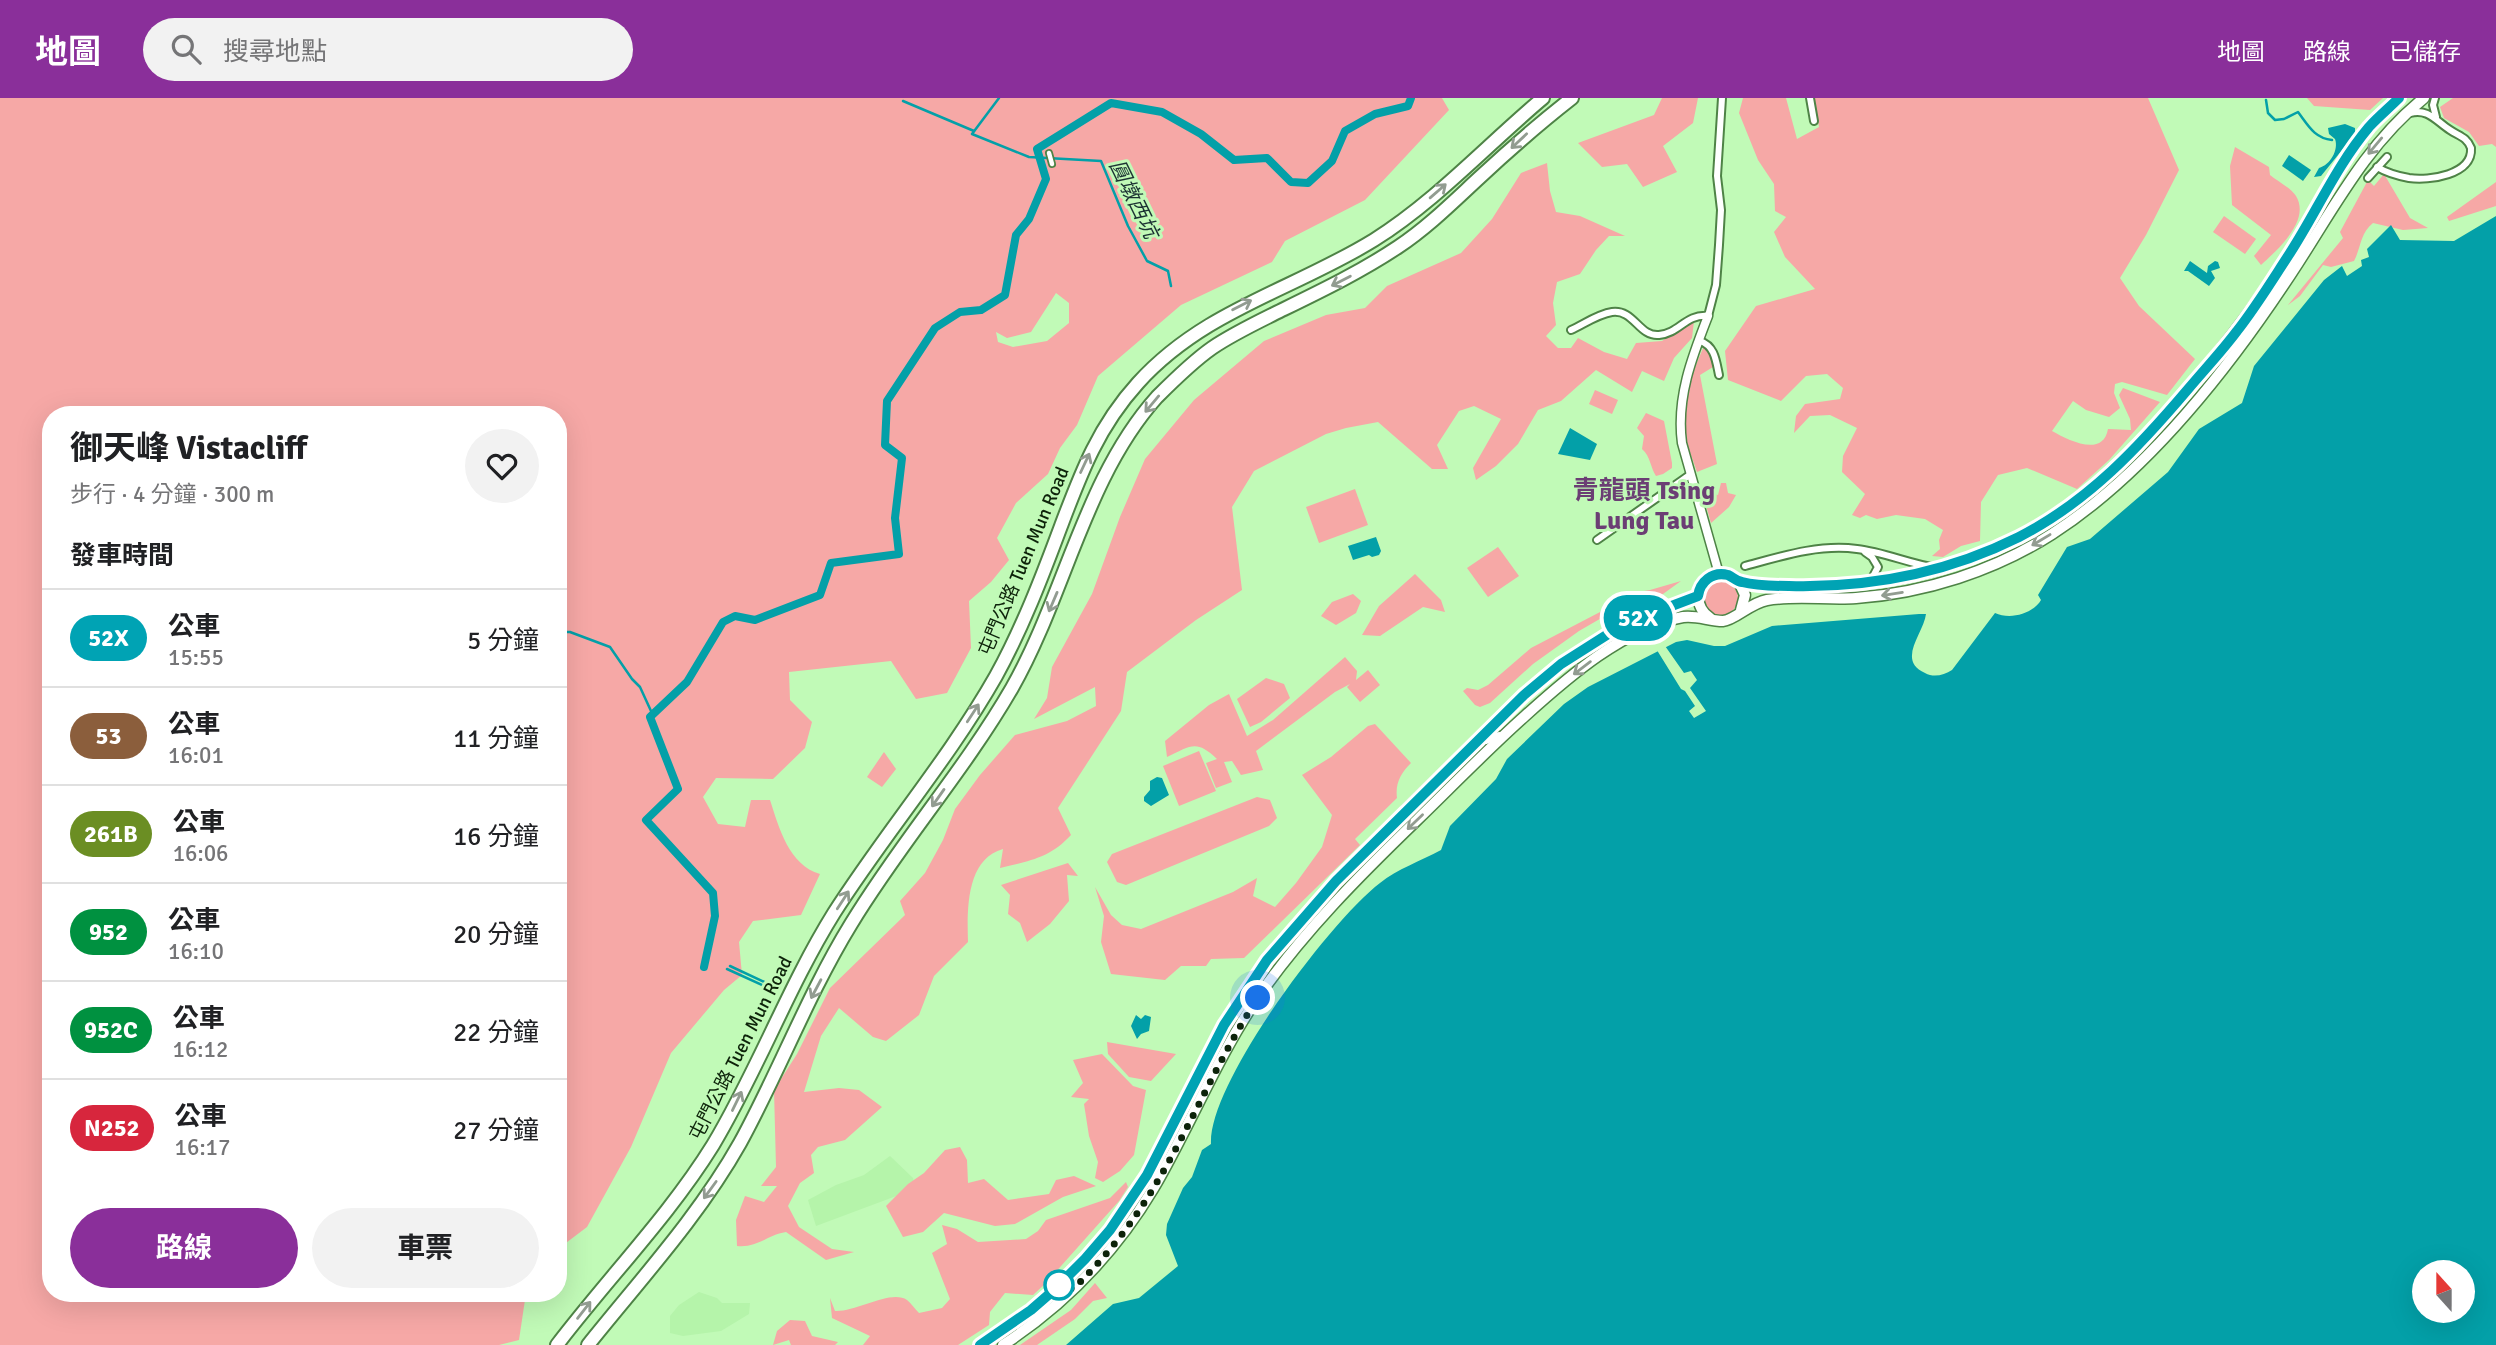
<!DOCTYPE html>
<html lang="zh-TW">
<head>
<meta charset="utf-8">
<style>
	body { margin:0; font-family:Signika,"Noto Sans TC",sans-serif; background:#f2f2f2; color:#202124; height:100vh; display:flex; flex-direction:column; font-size:26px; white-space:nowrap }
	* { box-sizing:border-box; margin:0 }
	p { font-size:23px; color:#757577 }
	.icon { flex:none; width:38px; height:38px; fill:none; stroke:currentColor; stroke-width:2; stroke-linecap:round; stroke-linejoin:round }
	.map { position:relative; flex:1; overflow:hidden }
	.side { position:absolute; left:42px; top:308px; width:525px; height:896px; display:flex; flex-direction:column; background:#fff; border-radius:28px; box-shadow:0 7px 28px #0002 }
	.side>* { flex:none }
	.badge { padding:0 14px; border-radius:23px; font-size:24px; line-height:46px }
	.needle { width:46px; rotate:339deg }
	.controls { position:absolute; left:2412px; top:1162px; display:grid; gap:14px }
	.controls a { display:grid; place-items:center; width:63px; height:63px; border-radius:50%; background:#fff; box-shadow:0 7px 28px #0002; font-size:35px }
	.you { position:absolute; width:35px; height:35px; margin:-18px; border:5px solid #fff; border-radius:50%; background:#1a73e8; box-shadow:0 0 0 10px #1a73e833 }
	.map>.badge { position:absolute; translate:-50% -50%; box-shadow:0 0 0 4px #fff }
	h2 { padding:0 28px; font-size:26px; line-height:63px }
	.round { display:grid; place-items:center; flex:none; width:74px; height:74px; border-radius:37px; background:#f2f2f2 }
	.overview { display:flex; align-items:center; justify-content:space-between; height:119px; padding:0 28px }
	h1 { font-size:33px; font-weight:700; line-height:52px }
	.cta { display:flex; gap:14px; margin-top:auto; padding:14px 28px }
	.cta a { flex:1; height:80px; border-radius:42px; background:#8a2f9a; color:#fff; font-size:28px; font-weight:700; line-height:80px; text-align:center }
	.cta a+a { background:#f2f2f2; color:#202124 }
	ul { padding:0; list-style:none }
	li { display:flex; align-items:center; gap:21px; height:98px; padding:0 28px; border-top:2px solid #e0e0e0 }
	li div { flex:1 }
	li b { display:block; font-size:26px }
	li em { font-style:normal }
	li .badge { min-width:77px; font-weight:700; text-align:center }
	header { display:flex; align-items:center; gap:42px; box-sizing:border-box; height:98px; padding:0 35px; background:#8a2f9a; color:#fff }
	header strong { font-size:33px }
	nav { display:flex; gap:38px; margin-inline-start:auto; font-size:24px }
	.search { width:490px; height:63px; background:#f2f2f2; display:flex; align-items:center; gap:18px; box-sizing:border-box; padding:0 24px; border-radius:38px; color:#757577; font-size:26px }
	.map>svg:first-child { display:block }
</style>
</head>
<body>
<header>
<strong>地圖</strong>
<div class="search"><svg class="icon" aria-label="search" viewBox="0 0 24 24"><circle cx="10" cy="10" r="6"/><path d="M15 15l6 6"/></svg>搜尋地點</div>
<nav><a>地圖</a><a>路線</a><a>已儲存</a></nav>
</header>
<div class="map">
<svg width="2496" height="1247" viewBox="0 0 2496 1247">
	<rect width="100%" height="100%" fill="#c1fab7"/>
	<g fill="#b5f4aa">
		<polygon points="890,1058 913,1080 915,1091 816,1128 808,1102 836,1087 864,1077"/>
		<polygon points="699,1194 717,1200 722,1205 750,1205 749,1216 721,1233 683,1238 670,1235 670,1218 679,1207"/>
	</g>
	<g fill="#f6a8a6" fill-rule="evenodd">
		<path d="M0 0H1442L1449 12 1365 102 1285 143 1272 164 1181 207 1098 278 1077 327 1060 350 1048 376 1016 405 997 440 1009 462 991 484 969 503 971 550 947 595 916 601 891 563 789 574 790 602 812 624 805 650 773 681 716 680 703 699 718 726 745 729 751 702H770C779 730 789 767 820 776L801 817 753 823 739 844 742 877 724 892 671 955 631 1049 587 1129 558 1151V317H51V1195H526L519 1242 499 1247H0ZM1056 195 1069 205V225L1047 243 1013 249 998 244 996 234 1007 240 1031 234Z"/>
		<polygon points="1662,0 1698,0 1693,25 1663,48 1677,74 1643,89 1627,66 1602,69 1578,45 1654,17"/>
		<path d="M1743 0H1786L1797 41 1819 29 1814 0H2148L2179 72 2146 137 2120 180 2139 208 2195 261 2167 297 2122 284 2115 286 2114 295 2120 310 2109 319 2086 312 2073 303 2052 333C2068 342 2103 360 2108 331L2131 332 2130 321 2119 297 2123 290 2160 304 2109 362 2077 391 2027 370 1998 377 1981 404 1980 443 1961 448 1943 459 1932 458 1940 451 1939 442 1943 432 1925 421 1896 417 1877 421 1866 417 1860 420 1852 417 1865 396 1842 374 1843 358 1857 330 1830 317 1810 318 1794 335 1796 318 1805 306 1840 301 1843 290 1827 276 1806 278 1781 303 1728 282 1725 253 1756 208 1815 191 1785 159 1774 134 1786 119 1775 113 1774 86 1758 62 1739 15Z"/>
		<polygon points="2307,0 2383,0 2370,12 2314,8"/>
		<polygon points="2453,0 2496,0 2496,49 2492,46 2479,48 2469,34 2444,20 2440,9"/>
		<path d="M2235 49 2269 69 2270 77C2277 83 2291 90 2296 98 2311 123 2277 152 2261 167L2254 158 2271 137 2232 107 2230 68Z"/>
		<path d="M1547 65 1550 93 1556 114 1580 118 1625 138H1609L1596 152 1580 176 1557 184 1553 205 1556 227 1546 238 1558 250H1571L1578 240 1604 254 1627 261 1636 245 1662 243 1694 223 1692 240 1674 260 1664 283 1642 273 1632 294 1596 272 1561 303 1538 312 1518 346 1496 368 1476 382 1473 370 1501 321 1474 308 1459 313 1437 347 1448 371H1432L1378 324 1346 330 1326 336 1254 373 1232 409 1242 492 1196 522 1127 574 1121 613 1058 710 1071 737C1050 760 1029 763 1000 770L1003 751C966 761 967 812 968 844L934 878 919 917 886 943 873 939 839 910 821 938 804 994 839 990 859 992 882 1009 845 1042 818 1049 811 1057 814 1075 800 1085 788 1108 799 1129 832 1151 854 1154 826 1162 786 1134C767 1137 758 1150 737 1148L736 1122 745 1098 764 1104 777 1088H761L776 1069 774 992 797 956 830 890 905 817 900 803 925 775 943 742 955 711 980 677 1015 637 1067 623 1096 608 1095 589 1034 621 1047 600 1052 569 1092 496 1120 419 1145 361 1194 302 1264 243 1326 217 1365 210 1387 188 1461 155 1492 121 1521 75Z"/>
		<path d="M2384 76 2410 120 2428 130 2403 132 2373 125C2360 135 2361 150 2354 163L2331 169 2323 167 2300 198 2288 207 2343 140 2340 134 2368 82 2374 88Z"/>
		<polygon points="2496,84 2496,108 2449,123 2447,119"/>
		<polygon points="2224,118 2256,141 2245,156 2213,134"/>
		<path d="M1704 248 1709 252 1713 269 1700 277 1717 366 1697 374C1693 362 1688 350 1685 338 1678 307 1692 276 1704 248Z"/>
		<polygon points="1595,292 1618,302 1612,316 1589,306"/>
		<path d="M1646 315 1664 323 1672 365V370L1663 376 1656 378C1650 369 1651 359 1642 351L1644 338 1637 330Z"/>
		<polygon points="1721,385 1726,385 1728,395 1736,397 1729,409 1711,425 1702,393 1718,397"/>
		<polygon points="1355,391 1368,427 1319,445 1306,409"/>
		<polygon points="1498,449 1519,478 1488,499 1467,470"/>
		<polygon points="1415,476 1441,502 1445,514 1423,509 1380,538 1362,537 1379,508"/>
		<circle cx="1721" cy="500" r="17"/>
		<polygon points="1681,483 1663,496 1617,511 1579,533 1533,566 1490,605 1480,609 1475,607 1463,593 1467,590 1478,592 1488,587 1531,550 1602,513 1616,498 1650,492"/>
		<polygon points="1353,496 1361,503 1356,515 1336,527 1321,518 1332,504"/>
		<path d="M1345 559 1357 573 1356 582 1368 572 1380 587 1360 604 1347 589 1350 586 1335 594 1256 653 1263 672 1241 677 1232 663 1224 664 1232 684 1216 690 1206 665 1217 661C1196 641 1191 648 1167 659L1165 643 1209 607 1229 596 1247 638 1273 622Z"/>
		<polygon points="1266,580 1284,586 1290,600 1261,624 1250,629 1237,601"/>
		<path d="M1375 626 1411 665C1401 675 1395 685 1397 700L1355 741 1360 747 1244 860 1211 861 1206 868H1181L1165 882 1111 876 1101 844 1104 818 1095 789 1111 817 1122 827 1141 831 1233 794 1257 780 1253 798 1275 809 1296 785 1322 749 1332 717 1302 677 1331 659 1368 628Z"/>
		<polygon points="1199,653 1216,693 1179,708 1163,668"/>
		<polygon points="884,654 896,671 882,689 867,679"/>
		<polygon points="1257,699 1270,702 1277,720 1269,728 1126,787 1117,784 1107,764 1112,756"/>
		<polygon points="1068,765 1078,778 1067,777 1069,803 1050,826 1027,844 1020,825 1008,816 1010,797 1001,787"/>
		<polygon points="1107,944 1176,956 1151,983 1129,979 1108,956"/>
		<polygon points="1102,956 1133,988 1146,992 1134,1057 1120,1073 1103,1084 1095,1080 1098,1064 1089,1038 1084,1006 1089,1001 1071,999 1083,985 1073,962"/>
		<polygon points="960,1049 967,1062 968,1085 984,1081 1008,1102 1049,1096 1056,1082 1074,1078 1096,1088 1063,1099 1015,1126 995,1128 944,1115 923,1134 903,1139 886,1108 908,1086 924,1075 945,1052"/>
		<path d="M1126 1084 1128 1089 1119 1103 1045 1186 1033 1197 1005 1195 990 1214 989 1227 958 1247H863L870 1238 832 1220 830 1200 835 1213C857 1214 891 1191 907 1202 911 1205 915 1211 919 1215L942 1210 950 1201 932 1155 947 1146 942 1127 957 1131 978 1144 1026 1141 1038 1133 1046 1122 1110 1100Z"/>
		<polygon points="1095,1185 1107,1200 1093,1203 1075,1221 1037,1247 1020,1247 1071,1212"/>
		<polygon points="790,1222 805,1223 812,1238 838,1244 835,1247 791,1247 789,1242 773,1247 777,1233"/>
	</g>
	<g fill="#03a0a8" fill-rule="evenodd">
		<path d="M2345 26 2355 30V36L2321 78 2314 79 2319 70C2330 67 2339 52 2335 41L2329 36 2328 30Z"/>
		<polygon points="2289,57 2311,72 2303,83 2282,68"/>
		<path d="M2496 118V1247H1066L1113 1206 1139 1200 1178 1168 1166 1137 1167 1126 1183 1090 1192 1079 1202 1052 1211 1046C1208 985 1331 822 1380 785 1397 771 1421 763 1441 752L1450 728 1496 681 1507 661 1564 606 1588 589 1676 544 1687 542 1714 548H1725L1772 528 1919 516H1926C1924 535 1896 562 1925 575 1934 580 1944 577 1952 572L1995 515C2010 522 2033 516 2041 502L2038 497 2067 449 2090 441 2168 374 2199 331 2242 305 2254 268 2324 182 2342 168 2347 178 2362 168 2361 162 2369 159 2367 151 2391 127 2400 142 2454 143ZM2424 1174H2462V1213H2424Z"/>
		<polygon points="2190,163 2207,175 2208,168 2215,163 2218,164 2220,170 2211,173 2215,180 2209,188 2188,173 2184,173"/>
		<polygon points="1570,330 1597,346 1590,362 1558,356"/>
		<polygon points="1376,439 1381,453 1379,457 1372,459 1369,457 1353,462 1348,448"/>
		<polygon points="1157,679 1162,680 1169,697 1151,708 1144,703 1144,699 1150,692 1150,683"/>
		<polygon points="1136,917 1141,921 1145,917 1151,919 1149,933 1141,936 1137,941 1131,928"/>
	</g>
	<polygon fill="#c1fab7" points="1663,545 1684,575 1691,573 1697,582 1690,590 1706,613 1694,620 1689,613 1695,608 1685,593 1681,591 1655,549"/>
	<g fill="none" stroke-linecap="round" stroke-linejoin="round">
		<g stroke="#03a0a8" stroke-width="2.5">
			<polyline points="999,0 972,36 1029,59 1101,63 1128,128 1147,163 1168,173 1171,188"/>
			<path d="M2266 2 2268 15 2275 22 2284 21 2298 14C2308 27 2314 40 2332 42"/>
			<polyline points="903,3 974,33"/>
			<polyline points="558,534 570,534 610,549 632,581 640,589 651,613"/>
			<polyline points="730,868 773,888"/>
			<polyline points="727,871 771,891"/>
		</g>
		<polyline stroke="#03a0a8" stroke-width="8" points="704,869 715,818 713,795 646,722 678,691 650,619 687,584 723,524 735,518 755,522 820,497 831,465 899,456 895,420 902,360 885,347 887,303 935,230 960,214 981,212 1005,197 1016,137 1029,121 1046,81 1037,51 1111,5 1162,14 1201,36 1234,62 1267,60 1291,84 1308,85 1332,63 1345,33 1375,16 1408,8 1411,0"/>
		<g stroke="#9dcf94" stroke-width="10" stroke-dasharray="10 5" stroke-linecap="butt">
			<path d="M1524 597C1563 562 1606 529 1656 513"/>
			<polyline points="1262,869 1336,783 1406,712"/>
		</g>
		<g stroke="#4e8346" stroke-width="8">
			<polyline id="pedestrian" points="1049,55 1052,66"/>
		</g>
		<g stroke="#4e8346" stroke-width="10">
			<g id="minor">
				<polyline points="1810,0 1814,23"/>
				<polyline points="2435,0 2433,7 2436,19"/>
				<path d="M2377 69C2387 75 2398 78 2409 80 2429 83 2473 77 2471 50 2467 39 2459 38 2450 32 2436 23 2428 10 2410 15"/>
				<polyline points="2368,80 2387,59"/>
				<path d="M1571 232C1584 226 1598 216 1612 214 1634 211 1639 239 1659 237 1680 235 1685 216 1708 218L1716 187 1719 147 1721 112 1717 78 1722 0"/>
				<path d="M1700 243C1715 248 1716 263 1719 277"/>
				<polyline points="1597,442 1691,376"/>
				<polyline points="1865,454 1872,459 1878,469 1870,484"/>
				<path d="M1745 468C1782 458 1819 446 1857 451 1884 454 1910 466 1937 470"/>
				<polyline points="1479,641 1486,643 1499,637"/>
			</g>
		</g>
		<g stroke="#4e8346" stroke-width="11">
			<path id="tertiary" d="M1708 218C1692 259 1676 300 1682 345L1719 476"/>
		</g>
		<g stroke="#4e8346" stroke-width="13">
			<g id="primary">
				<polyline points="1739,484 1745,497 1741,512"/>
				<polyline points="1656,513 1698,498"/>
				<path d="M1710 520C1695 510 1693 486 1712 478 1725 473 1731 481 1742 484 1751 486 1763 487 1773 488 1842 491 1917 484 1981 456 2014 442 2048 425 2078 403 2110 378 2137 349 2165 318 2211 266 2253 213 2290 155 2317 113 2337 67 2369 29 2378 19 2389 10 2399 0"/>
				<polyline points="1406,712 1524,597"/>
				<path d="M979 1247C1039 1211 1089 1163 1129 1106 1168 1050 1190 985 1224 927 1236 907 1249 888 1262 869"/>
				<path d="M1003 1247C1064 1207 1116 1153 1153 1091 1190 1028 1217 959 1258 899 1304 833 1360 777 1417 722 1453 687 1488 651 1525 618 1567 580 1625 529 1683 519 1697 517 1709 523 1723 523 1735 522 1750 505 1767 502 1795 497 1827 502 1856 500 1925 495 1994 473 2052 436 2150 373 2236 261 2298 165 2336 106 2368 45 2424 0"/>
			</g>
		</g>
		<g stroke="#4e8346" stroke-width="16">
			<g id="motorway">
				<path d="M557 1247C608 1180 669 1118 713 1047 758 972 788 889 834 815 885 735 949 661 996 578 1022 531 1042 479 1061 428 1081 375 1098 329 1138 285 1204 212 1293 192 1374 142 1436 103 1487 47 1543 0"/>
				<path d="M588 1247C640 1182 699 1118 740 1045 779 974 808 896 851 826 900 745 964 673 1012 590 1065 497 1085 379 1157 299 1174 282 1192 264 1212 250 1234 235 1260 223 1284 211 1323 192 1362 173 1398 149 1428 129 1453 104 1479 80 1509 52 1540 25 1572 0"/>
			</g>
		</g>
		<use href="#pedestrian" stroke="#fff" stroke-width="4.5"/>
		<use href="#minor" stroke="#fff" stroke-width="6"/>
		<use href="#tertiary" stroke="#fff" stroke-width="8"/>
		<use href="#primary" stroke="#fff" stroke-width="10"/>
		<use href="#motorway" stroke="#fff" stroke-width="12"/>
	</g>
	<defs><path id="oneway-shaft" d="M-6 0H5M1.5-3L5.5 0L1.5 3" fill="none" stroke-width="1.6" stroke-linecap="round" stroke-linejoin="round" transform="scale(1.75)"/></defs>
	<g stroke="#929c91">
		<use href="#oneway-shaft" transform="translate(1519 43) rotate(137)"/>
		<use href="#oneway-shaft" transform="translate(2375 48) rotate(130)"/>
		<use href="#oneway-shaft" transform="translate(1438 93) rotate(-41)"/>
		<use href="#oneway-shaft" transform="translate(1341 183) rotate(153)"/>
		<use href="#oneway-shaft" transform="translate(1242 207) rotate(-27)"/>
		<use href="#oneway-shaft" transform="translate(1152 306) rotate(130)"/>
		<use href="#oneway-shaft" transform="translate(1085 365) rotate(-65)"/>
		<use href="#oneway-shaft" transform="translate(2041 442) rotate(149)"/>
		<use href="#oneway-shaft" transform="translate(1892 496) rotate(171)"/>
		<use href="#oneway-shaft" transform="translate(1053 504) rotate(113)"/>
		<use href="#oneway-shaft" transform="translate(1582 570) rotate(143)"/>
		<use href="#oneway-shaft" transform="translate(973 615) rotate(-57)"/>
		<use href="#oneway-shaft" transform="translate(938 700) rotate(125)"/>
		<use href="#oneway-shaft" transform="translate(1415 724) rotate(136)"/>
		<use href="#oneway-shaft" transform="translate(843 802) rotate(-57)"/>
		<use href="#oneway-shaft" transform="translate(816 891) rotate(118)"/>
		<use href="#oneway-shaft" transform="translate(737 1003) rotate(-64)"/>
		<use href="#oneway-shaft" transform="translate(710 1092) rotate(126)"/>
		<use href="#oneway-shaft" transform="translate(584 1212) rotate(-52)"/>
	</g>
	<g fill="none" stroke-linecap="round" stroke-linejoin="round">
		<g stroke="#fff" stroke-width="16">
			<path id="line" d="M980 1247 1031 1212 1054 1192 1085 1161 1110 1132 1147 1077 1224 927 1267 862 1336 783 1524 597 1561 566 1624 526 1698 498C1700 484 1712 473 1728 477 1733 479 1736 483 1742 484 1757 488 1774 488 1789 488 1869 490 1947 475 2019 439 2089 403 2139 349 2189 290 2205 271 2222 253 2237 233 2256 209 2273 181 2290 155 2317 113 2337 67 2369 29 2378 19 2389 10 2399 0"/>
		</g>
		<use href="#line" stroke="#00a3b4" stroke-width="10"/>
		<path stroke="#0d230a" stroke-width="7" stroke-dasharray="0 12.6" d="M1059 1187 1073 1191C1103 1162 1129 1130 1151 1094 1190 1031 1217 962 1258 900"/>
	</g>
	<circle fill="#fff" stroke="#00a3b4" stroke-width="3.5" cx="1059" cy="1187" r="14"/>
	<g text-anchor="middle" stroke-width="6" stroke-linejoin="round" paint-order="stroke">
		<g font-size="19" fill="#0d230a" stroke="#c1fab7">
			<text transform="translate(1023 463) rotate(-67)" y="7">屯門公路 Tuen Mun Road</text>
			<text transform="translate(740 950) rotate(-63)" y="7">屯門公路 Tuen Mun Road</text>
		</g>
		<g font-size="21" font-style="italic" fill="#1c3233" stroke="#c1fab7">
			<text transform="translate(1134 101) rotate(64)" y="7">圓墩西坑</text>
		</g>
		<g font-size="26" font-weight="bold" fill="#6b3e74" stroke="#c1fab7">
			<text x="1644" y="401">青龍頭 Tsing<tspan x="1644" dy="30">Lung Tau</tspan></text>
		</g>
	</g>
</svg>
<div class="controls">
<a><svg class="needle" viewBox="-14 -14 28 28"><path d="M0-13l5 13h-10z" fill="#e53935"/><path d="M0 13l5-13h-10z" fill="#757577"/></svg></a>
</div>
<div class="you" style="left:1258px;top:900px"></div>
<b class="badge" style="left:1638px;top:520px;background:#00a3b4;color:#fff">52X</b>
<section class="side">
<div class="overview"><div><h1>御天峰 Vistacliff</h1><p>步行 · 4 分鐘 · 300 m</p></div><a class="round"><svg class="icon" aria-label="heart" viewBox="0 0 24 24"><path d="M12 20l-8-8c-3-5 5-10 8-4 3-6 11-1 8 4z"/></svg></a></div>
<h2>發車時間</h2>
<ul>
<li><span class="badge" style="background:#00a3b4;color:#fff">52X</span><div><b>公車</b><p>15:55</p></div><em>5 分鐘</em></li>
<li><span class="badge" style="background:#8b5e3c;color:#fff">53</span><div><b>公車</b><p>16:01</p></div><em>11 分鐘</em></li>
<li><span class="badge" style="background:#6b8e23;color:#fff">261B</span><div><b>公車</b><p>16:06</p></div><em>16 分鐘</em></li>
<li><span class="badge" style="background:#009140;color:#fff">952</span><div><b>公車</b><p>16:10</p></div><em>20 分鐘</em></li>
<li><span class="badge" style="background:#009140;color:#fff">952C</span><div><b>公車</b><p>16:12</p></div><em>22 分鐘</em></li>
<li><span class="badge" style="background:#d7263d;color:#fff">N252</span><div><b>公車</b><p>16:17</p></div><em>27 分鐘</em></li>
</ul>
<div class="cta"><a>路線</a><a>車票</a></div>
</section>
</div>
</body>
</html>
